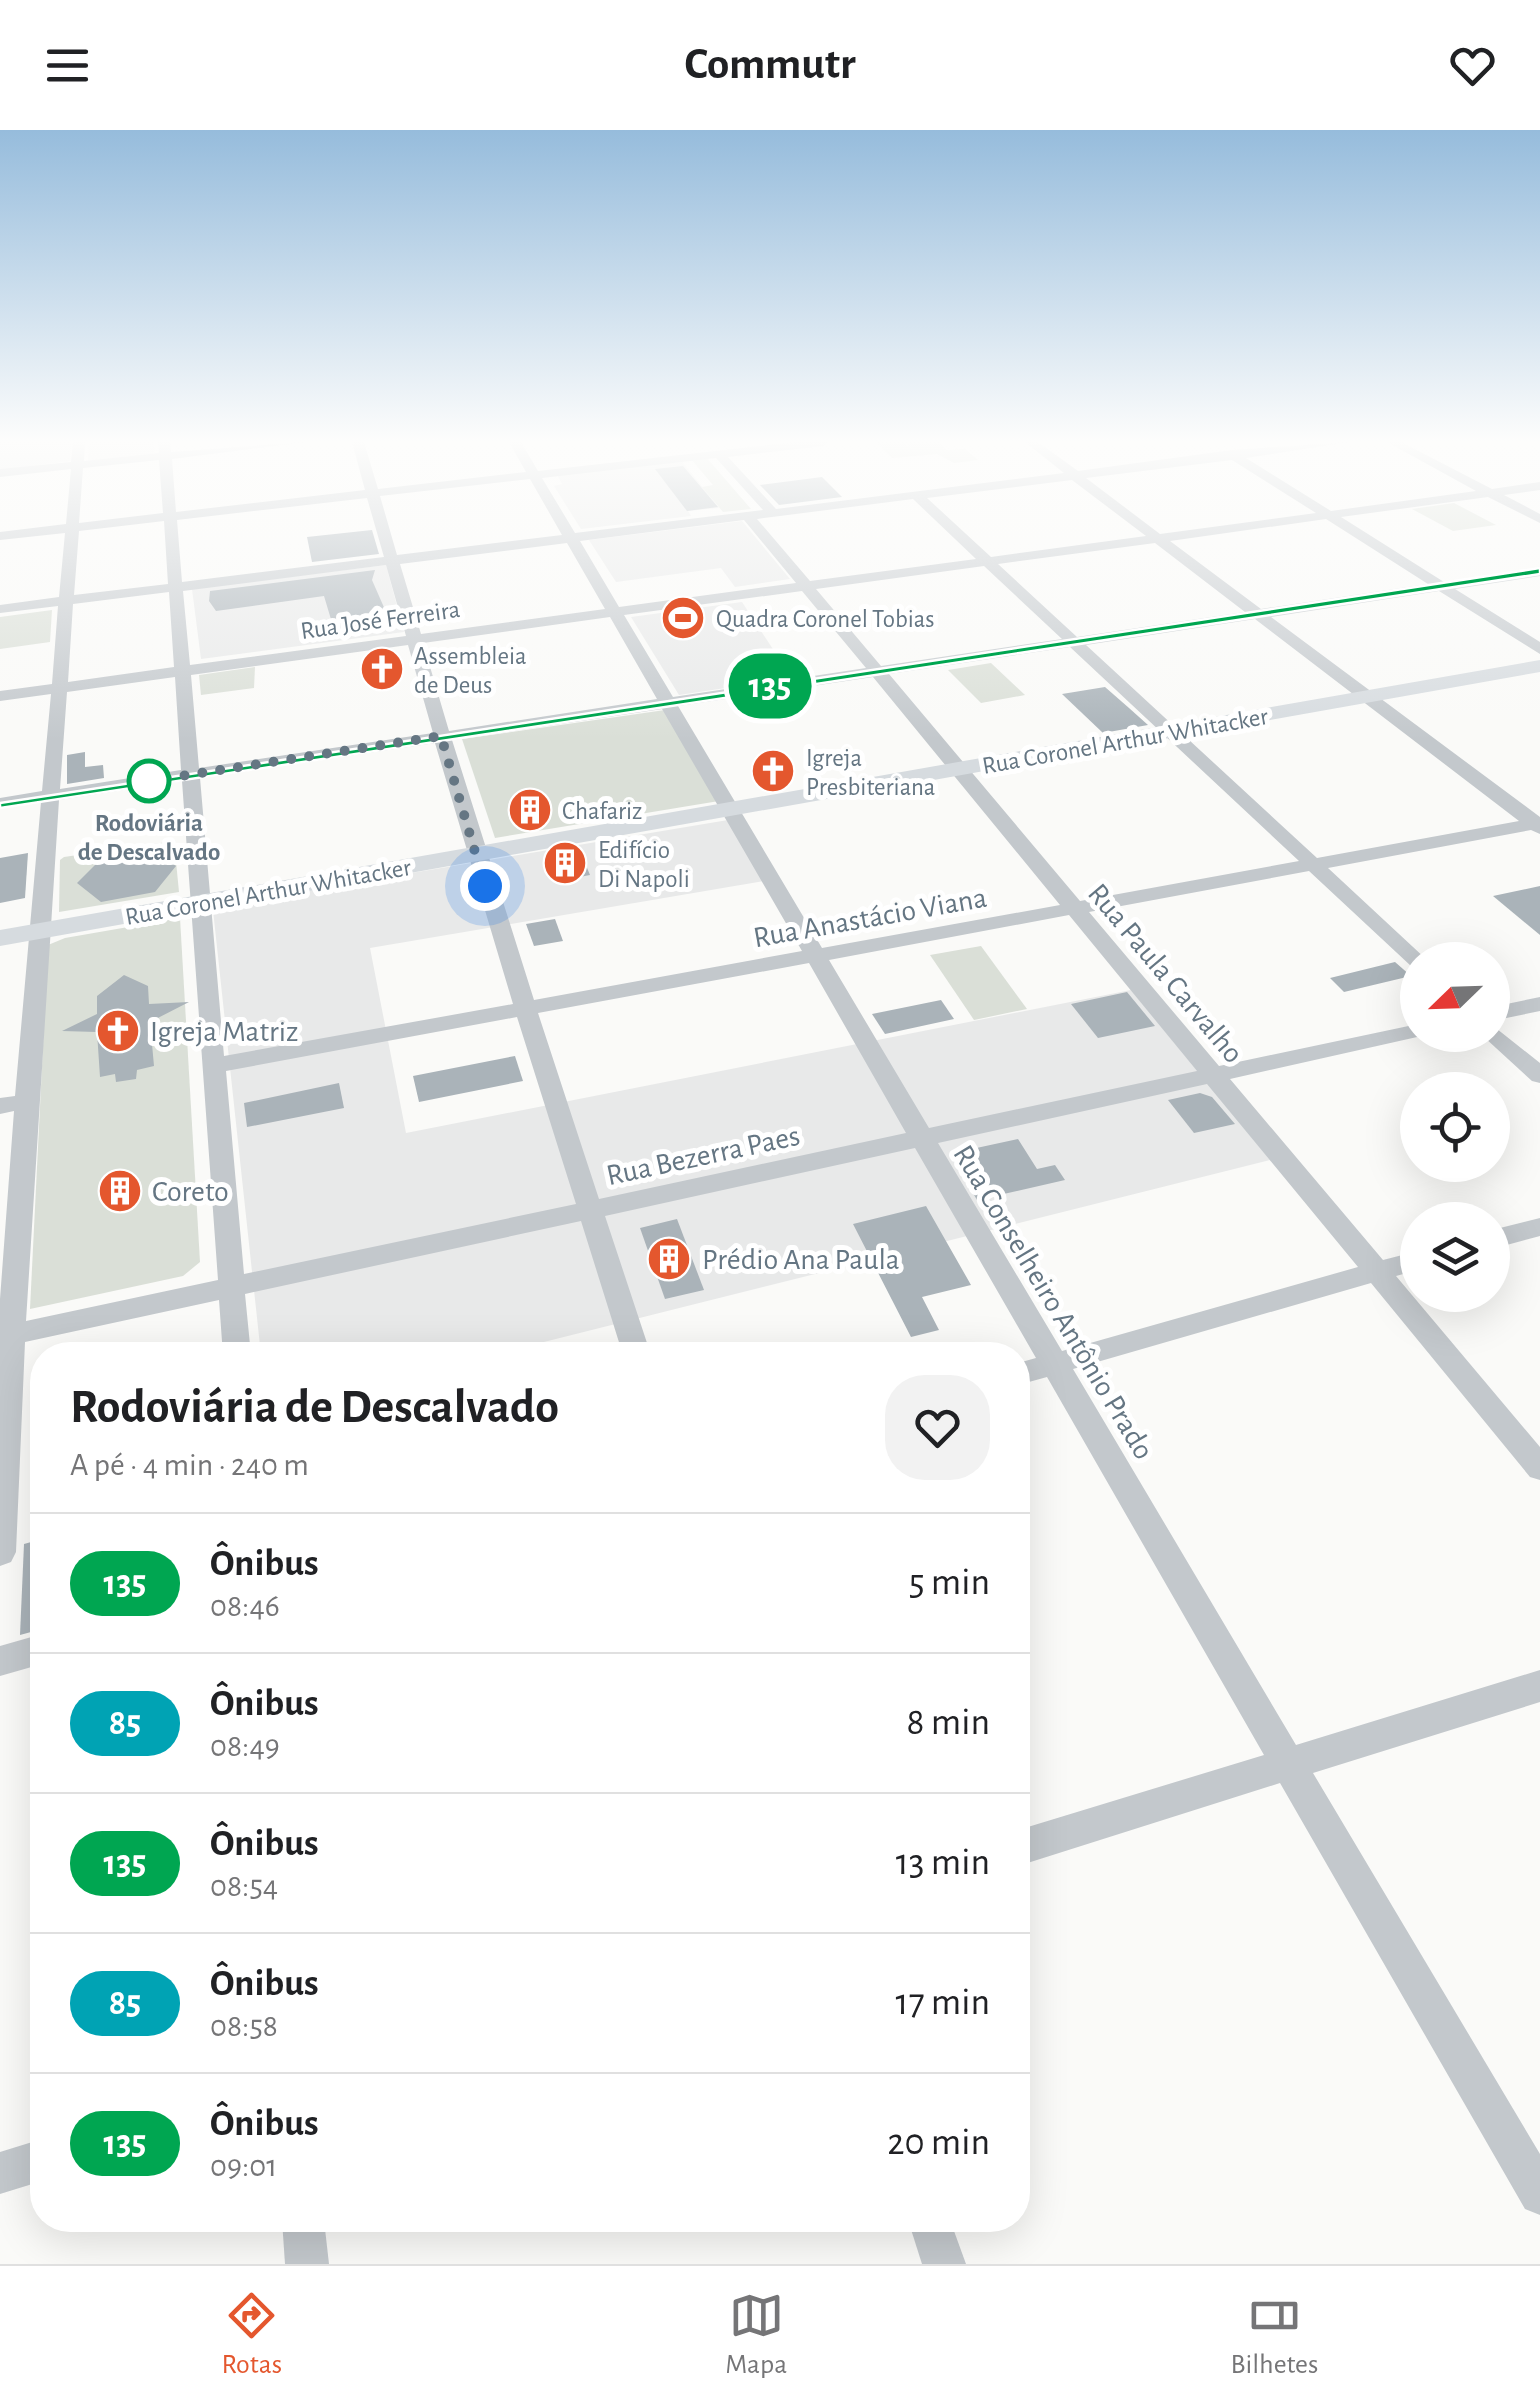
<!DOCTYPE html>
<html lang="pt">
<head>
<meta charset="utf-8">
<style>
	body { margin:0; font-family:"Alegreya Sans",sans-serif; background:#f2f2f2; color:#202124; height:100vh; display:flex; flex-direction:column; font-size:38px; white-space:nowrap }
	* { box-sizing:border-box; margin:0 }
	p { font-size:32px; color:#757577 }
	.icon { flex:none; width:55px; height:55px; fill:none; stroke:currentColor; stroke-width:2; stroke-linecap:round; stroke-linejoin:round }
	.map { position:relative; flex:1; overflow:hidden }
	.side { position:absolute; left:30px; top:1212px; width:1000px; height:890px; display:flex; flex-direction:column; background:#fff; border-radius:40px; box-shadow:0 10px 40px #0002 }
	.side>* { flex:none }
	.badge { padding:0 20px; border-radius:32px; font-size:35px; line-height:65px }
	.needle { width:65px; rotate:247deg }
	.tools { position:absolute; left:1400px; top:812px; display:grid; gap:20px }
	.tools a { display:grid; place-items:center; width:110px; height:110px; border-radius:50%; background:#fff; box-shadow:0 10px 40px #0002; font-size:50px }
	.you { position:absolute; width:50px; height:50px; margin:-25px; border:8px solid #fff; border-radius:50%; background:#1a73e8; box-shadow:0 0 0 15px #1a73e833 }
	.map>.badge { position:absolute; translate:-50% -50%; box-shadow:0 0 0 5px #fff }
	.round { display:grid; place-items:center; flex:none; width:105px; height:105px; border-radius:40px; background:#f2f2f2 }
	.headline { display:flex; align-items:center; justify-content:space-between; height:170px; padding:0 40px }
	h1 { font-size:48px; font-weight:700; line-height:75px }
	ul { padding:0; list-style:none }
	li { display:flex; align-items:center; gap:30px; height:140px; padding:0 40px; border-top:2px solid #e0e0e0 }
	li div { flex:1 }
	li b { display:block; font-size:38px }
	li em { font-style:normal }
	li .badge { min-width:110px; font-weight:700; text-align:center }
	header { display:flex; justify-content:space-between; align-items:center; height:130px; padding:0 40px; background:#fff; font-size:45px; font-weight:700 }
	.tab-bar { display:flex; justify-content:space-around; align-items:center; height:140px; border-top:2px solid #e0e0e0; background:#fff; font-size:28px; color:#757577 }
	.tab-bar a { display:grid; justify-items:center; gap:5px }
	.tab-bar .current { color:#e4572e }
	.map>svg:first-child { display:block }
</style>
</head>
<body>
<header><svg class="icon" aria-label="menu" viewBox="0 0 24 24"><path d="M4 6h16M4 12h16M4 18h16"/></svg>Commutr<svg class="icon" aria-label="heart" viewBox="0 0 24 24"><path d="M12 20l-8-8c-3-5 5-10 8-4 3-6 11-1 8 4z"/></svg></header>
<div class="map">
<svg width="1540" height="2134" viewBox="0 0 1540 2134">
	<rect width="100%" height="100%" fill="#fafaf8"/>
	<g fill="#e8e9e9">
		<polygon points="0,312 71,312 70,331 0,340"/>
		<polygon points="89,312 154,312 155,323 88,331"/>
		<polygon points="681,330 719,378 688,381 691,386 581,399 554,356 562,354 557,344"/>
		<polygon points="742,391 790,449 735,457 721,438 616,452 589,410"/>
		<polygon points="386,435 404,502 201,529 192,459"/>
		<polygon points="742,472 792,548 679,565 631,487"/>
		<polygon points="728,690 764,751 370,818 406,1003 1131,860 1270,1030 492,1225 261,1225 213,780 220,775"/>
	</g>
	<g fill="#dadfd7">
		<polygon points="876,312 903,312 916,322 905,312 938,312 947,320 965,319 978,330 954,333 937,324 892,328"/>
		<polygon points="706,327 751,379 723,382 702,357 713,355 691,329"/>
		<polygon points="1454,373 1496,395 1453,401 1412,379"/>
		<polygon points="52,480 50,512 0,519 0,487"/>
		<polygon points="991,533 1025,565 981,573 948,540"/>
		<polygon points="255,537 254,558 201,565 199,545"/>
		<polygon points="665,580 719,671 495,708 462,609"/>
		<polygon points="174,711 179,762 59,782 60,730 64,727"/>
		<polygon points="180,788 200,1132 183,1146 30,1179 48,815 65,808"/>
		<polygon points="981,816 1027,879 974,890 930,825"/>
	</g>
	<g fill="#aab3b9">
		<polygon points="683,336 718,377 687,381 655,339"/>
		<polygon points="822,347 842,367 779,375 760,355"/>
		<polygon points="372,400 379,424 312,432 307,407"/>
		<polygon points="375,440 372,450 393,498 336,506 324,466 216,481 209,471 210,461"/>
		<polygon points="1105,557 1129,578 1148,595 1103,603 1062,564"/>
		<polygon points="85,622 85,637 103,635 104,648 67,654 67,625"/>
		<polygon points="152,720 176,736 155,762 101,772 77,753 102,728"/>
		<polygon points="580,721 590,745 553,752 544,728"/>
		<polygon points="28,723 25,768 0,773 0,728"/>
		<polygon points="1540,756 1540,805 1493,766"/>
		<polygon points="555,789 563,811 534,816 526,794"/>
		<polygon points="1395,832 1411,846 1344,862 1330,848"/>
		<polygon points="124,845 148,856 149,874 189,872 150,892 154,936 137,940 136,949 116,952 115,944 100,947 97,902 62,901 97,884 97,866"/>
		<polygon points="1127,862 1155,896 1098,908 1071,874"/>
		<polygon points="941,870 954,889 885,904 872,884"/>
		<polygon points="515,926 523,951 419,972 413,946"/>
		<polygon points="339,953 344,978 247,997 244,973"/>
		<polygon points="1200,963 1212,967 1235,994 1194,1003 1168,970"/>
		<polygon points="1018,1009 1037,1039 1055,1035 1065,1050 977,1070 955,1031 958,1022"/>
		<polygon points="926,1076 971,1155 922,1167 939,1200 911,1207 853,1094"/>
		<polygon points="677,1089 704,1160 665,1169 640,1098"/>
		<polygon points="42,1409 42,1499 20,1505 24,1414"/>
	</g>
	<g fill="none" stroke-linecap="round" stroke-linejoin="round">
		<g fill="#c3c8cc" fill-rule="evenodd">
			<path d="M73 312H85L84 331 159 323 158 312H170L171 322 306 312 172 329 176 382 365 360 352 312H364L378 359 526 342 509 312H521L538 341 795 312H829L823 316 728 327 776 379 1064 343 1025 312H1038L1078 341 1232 320 1350 312 1246 328 1331 381 1476 361 1387 312H1401L1492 359 1540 352V360L1504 365 1540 384V393L1488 367 1341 387 1444 452 1540 438V446L1455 459 1540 512V524L1439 461 1271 487 1540 687V704L1531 700 1328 738 1427 830H1418V838L1411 836 1309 741 1089 782 1219 936 1418 894V905H1426L1230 949 1383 1130 1418 1121V1140L1396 1146 1540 1317V1350L1530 1347 1371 1153 1073 1239 1296 1615 1540 1540V1572L1313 1643 1540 2024V2085L1525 2079 1280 1653 1018 1736V1700L1264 1625 1047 1247 1018 1255V1233L1036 1228 915 1018 605 1086 651 1225H623L581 1091 245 1164 251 1225H223L219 1170 25 1212 16 1422 11 1432 0 1436V1169L14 981 0 984V968L15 966 41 672 0 678V668L42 661 51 564 0 571V561L52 554 58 476 0 483V475L59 467 65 403 0 410V402L66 394 71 339 0 347V339L71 332ZM716 328 763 380 575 403 542 348ZM159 330 163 383 79 393 83 338ZM1232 330 1316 383 1160 404 1086 348ZM530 349 562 405 397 425 380 366ZM1072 350 1146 406 991 427 927 368ZM367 368 384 427 182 452 177 390ZM913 369 976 429 810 451 757 389ZM1326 389 1428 454 1261 479 1170 411ZM744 390 796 453 619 477 580 411ZM164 391 168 454 74 465 79 401ZM567 413 605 479 421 504 400 434ZM1155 413 1245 482 1077 507 998 434ZM386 435 406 506 190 535 183 461ZM984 436 1062 509 881 536 816 459ZM802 461 866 538 673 567 624 485ZM169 462 174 537 68 552 73 474ZM610 487 657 569 449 601 423 513ZM1255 489 1519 691 1317 728 1086 515ZM408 515 433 603 199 638 191 545ZM1070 517 1299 731 1080 771 889 544ZM175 547 181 640 60 659 67 562ZM873 547 1060 775 822 818 678 576ZM662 579 802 821 534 870 452 610ZM435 613 513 874 224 926 200 648ZM182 651 218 1150 26 1191 59 670ZM1069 785 1197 941 929 998 829 830ZM809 833 906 1003 599 1069 538 883ZM517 887 576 1074 244 1144 226 941ZM1207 954 1358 1137 1062 1221 938 1013Z"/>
			<polygon points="1540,867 1540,881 1492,891 1492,877"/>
			<polygon points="1492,895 1540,933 1540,953 1532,951 1484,907 1492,905"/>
			<polygon points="1540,1088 1540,1106 1492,1119 1492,1100"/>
			<polygon points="42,1504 42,1534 0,1546 0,1516"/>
			<polygon points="42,2009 42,2051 0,2064 0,2022"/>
			<polygon points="282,2090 324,2090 329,2134 285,2134"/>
			<polygon points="908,2090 950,2090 966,2134 922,2134"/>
		</g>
		<polygon fill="#d6dbdf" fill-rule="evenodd" points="1540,530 1540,542 0,816 0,800"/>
	</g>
	<linearGradient id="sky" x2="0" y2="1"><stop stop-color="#96bcdc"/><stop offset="0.51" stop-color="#fdfdfc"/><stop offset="1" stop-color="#fdfdfc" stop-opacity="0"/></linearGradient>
	<rect width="1540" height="610" fill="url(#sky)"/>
	<polygon fill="#00a651" stroke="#fff" stroke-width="2.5" points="1540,438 1540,444 0,678 0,673"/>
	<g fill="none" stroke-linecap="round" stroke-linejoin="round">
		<polyline stroke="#657683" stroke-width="10" stroke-dasharray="0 18" points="149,651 441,606 485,756"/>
	</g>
	<defs>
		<g id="stadium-disc" transform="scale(2.25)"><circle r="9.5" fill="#e4572e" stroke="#fff"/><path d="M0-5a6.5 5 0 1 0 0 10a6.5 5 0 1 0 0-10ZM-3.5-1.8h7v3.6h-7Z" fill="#fff"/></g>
		<g id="church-disc" transform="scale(2.25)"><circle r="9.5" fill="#e4572e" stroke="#fff"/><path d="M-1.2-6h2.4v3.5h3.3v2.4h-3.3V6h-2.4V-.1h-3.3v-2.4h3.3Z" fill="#fff"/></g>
		<g id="building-disc" transform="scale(2.25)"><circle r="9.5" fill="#e4572e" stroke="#fff"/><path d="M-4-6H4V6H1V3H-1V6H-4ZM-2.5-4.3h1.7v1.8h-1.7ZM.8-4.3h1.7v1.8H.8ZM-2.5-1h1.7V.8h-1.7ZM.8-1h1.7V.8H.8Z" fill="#fff"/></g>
	</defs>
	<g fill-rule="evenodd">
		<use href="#stadium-disc" x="683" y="488"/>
		<use href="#church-disc" x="382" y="539"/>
		<use href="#church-disc" x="773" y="641"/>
		<use href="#building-disc" x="530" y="680"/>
		<use href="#building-disc" x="565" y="733"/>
		<use href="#church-disc" x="118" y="901"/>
		<use href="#building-disc" x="120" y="1061"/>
		<use href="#building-disc" x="669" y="1129"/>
	</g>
	<circle fill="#fff" stroke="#00a651" stroke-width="5" cx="149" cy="651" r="20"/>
	<g text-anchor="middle" stroke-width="10" stroke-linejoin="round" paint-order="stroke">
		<g font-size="25" fill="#657683" stroke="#fff" text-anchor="start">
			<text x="716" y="497">Quadra Coronel Tobias</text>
			<text x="414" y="534">Assembleia<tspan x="414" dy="29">de Deus</tspan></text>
			<text x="806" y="636">Igreja<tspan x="806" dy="29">Presbiteriana</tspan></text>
			<text x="562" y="689">Chafariz</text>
			<text x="598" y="728">Edifício<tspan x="598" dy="29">Di Napoli</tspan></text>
		</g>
		<g font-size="25" fill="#657683" stroke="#fff">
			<text transform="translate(380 489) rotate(-8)" y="9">Rua José Ferreira</text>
			<text transform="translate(1125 610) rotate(-10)" y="9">Rua Coronel Arthur Whitacker</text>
			<text transform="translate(268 761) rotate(-10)" y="9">Rua Coronel Arthur Whitacker</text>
		</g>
		<g font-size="25" font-weight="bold" fill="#657683" stroke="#fff">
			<text x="149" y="701">Rodoviária<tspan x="149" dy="29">de Descalvado</tspan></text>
		</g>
		<g font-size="30" fill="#657683" stroke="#fff">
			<text transform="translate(870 787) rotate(-10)" y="10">Rua Anastácio Viana</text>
			<text transform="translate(1166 843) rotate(50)" y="10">Rua Paula Carvalho</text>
			<text transform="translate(703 1025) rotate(-12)" y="10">Rua Bezerra Paes</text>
			<text transform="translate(1054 1172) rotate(59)" y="10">Rua Conselheiro Antônio Prado</text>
		</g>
		<g font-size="30" fill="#657683" stroke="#fff" text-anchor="start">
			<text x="150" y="911">Igreja Matriz</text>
			<text x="152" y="1071">Coreto</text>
			<text x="702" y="1139">Prédio Ana Paula</text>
		</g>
	</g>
</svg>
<div class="tools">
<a><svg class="needle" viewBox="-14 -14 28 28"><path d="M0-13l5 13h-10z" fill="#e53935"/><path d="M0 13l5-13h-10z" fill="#757577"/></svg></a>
<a><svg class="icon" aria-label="locate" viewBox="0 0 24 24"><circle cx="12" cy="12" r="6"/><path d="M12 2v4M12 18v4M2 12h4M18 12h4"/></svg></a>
<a><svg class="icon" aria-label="layers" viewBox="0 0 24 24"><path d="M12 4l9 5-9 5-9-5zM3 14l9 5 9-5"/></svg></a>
</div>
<div class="you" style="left:485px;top:756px"></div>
<b class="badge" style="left:770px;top:556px;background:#00a651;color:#fff">135</b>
<section class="side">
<div class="headline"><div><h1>Rodoviária de Descalvado</h1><p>A pé · 4 min · 240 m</p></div><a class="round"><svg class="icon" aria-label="heart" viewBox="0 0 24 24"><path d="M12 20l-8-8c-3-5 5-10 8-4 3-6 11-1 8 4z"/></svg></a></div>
<ul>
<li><span class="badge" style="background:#00a651;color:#fff">135</span><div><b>Ônibus</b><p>08:46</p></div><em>5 min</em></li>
<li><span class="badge" style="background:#00a3b4;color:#fff">85</span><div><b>Ônibus</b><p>08:49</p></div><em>8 min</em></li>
<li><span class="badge" style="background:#00a651;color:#fff">135</span><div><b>Ônibus</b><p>08:54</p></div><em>13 min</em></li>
<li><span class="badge" style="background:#00a3b4;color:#fff">85</span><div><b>Ônibus</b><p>08:58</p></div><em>17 min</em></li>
<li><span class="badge" style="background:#00a651;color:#fff">135</span><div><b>Ônibus</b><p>09:01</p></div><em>20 min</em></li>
</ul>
</section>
</div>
<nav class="tab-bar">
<a class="current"><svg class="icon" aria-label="directions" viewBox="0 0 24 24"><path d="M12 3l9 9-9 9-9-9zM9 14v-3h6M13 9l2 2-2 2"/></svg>Rotas</a>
<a><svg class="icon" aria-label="map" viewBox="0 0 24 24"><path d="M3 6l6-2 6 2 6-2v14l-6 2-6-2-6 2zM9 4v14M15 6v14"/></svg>Mapa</a>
<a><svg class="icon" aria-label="tickets" viewBox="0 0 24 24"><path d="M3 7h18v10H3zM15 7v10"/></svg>Bilhetes</a>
</nav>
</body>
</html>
